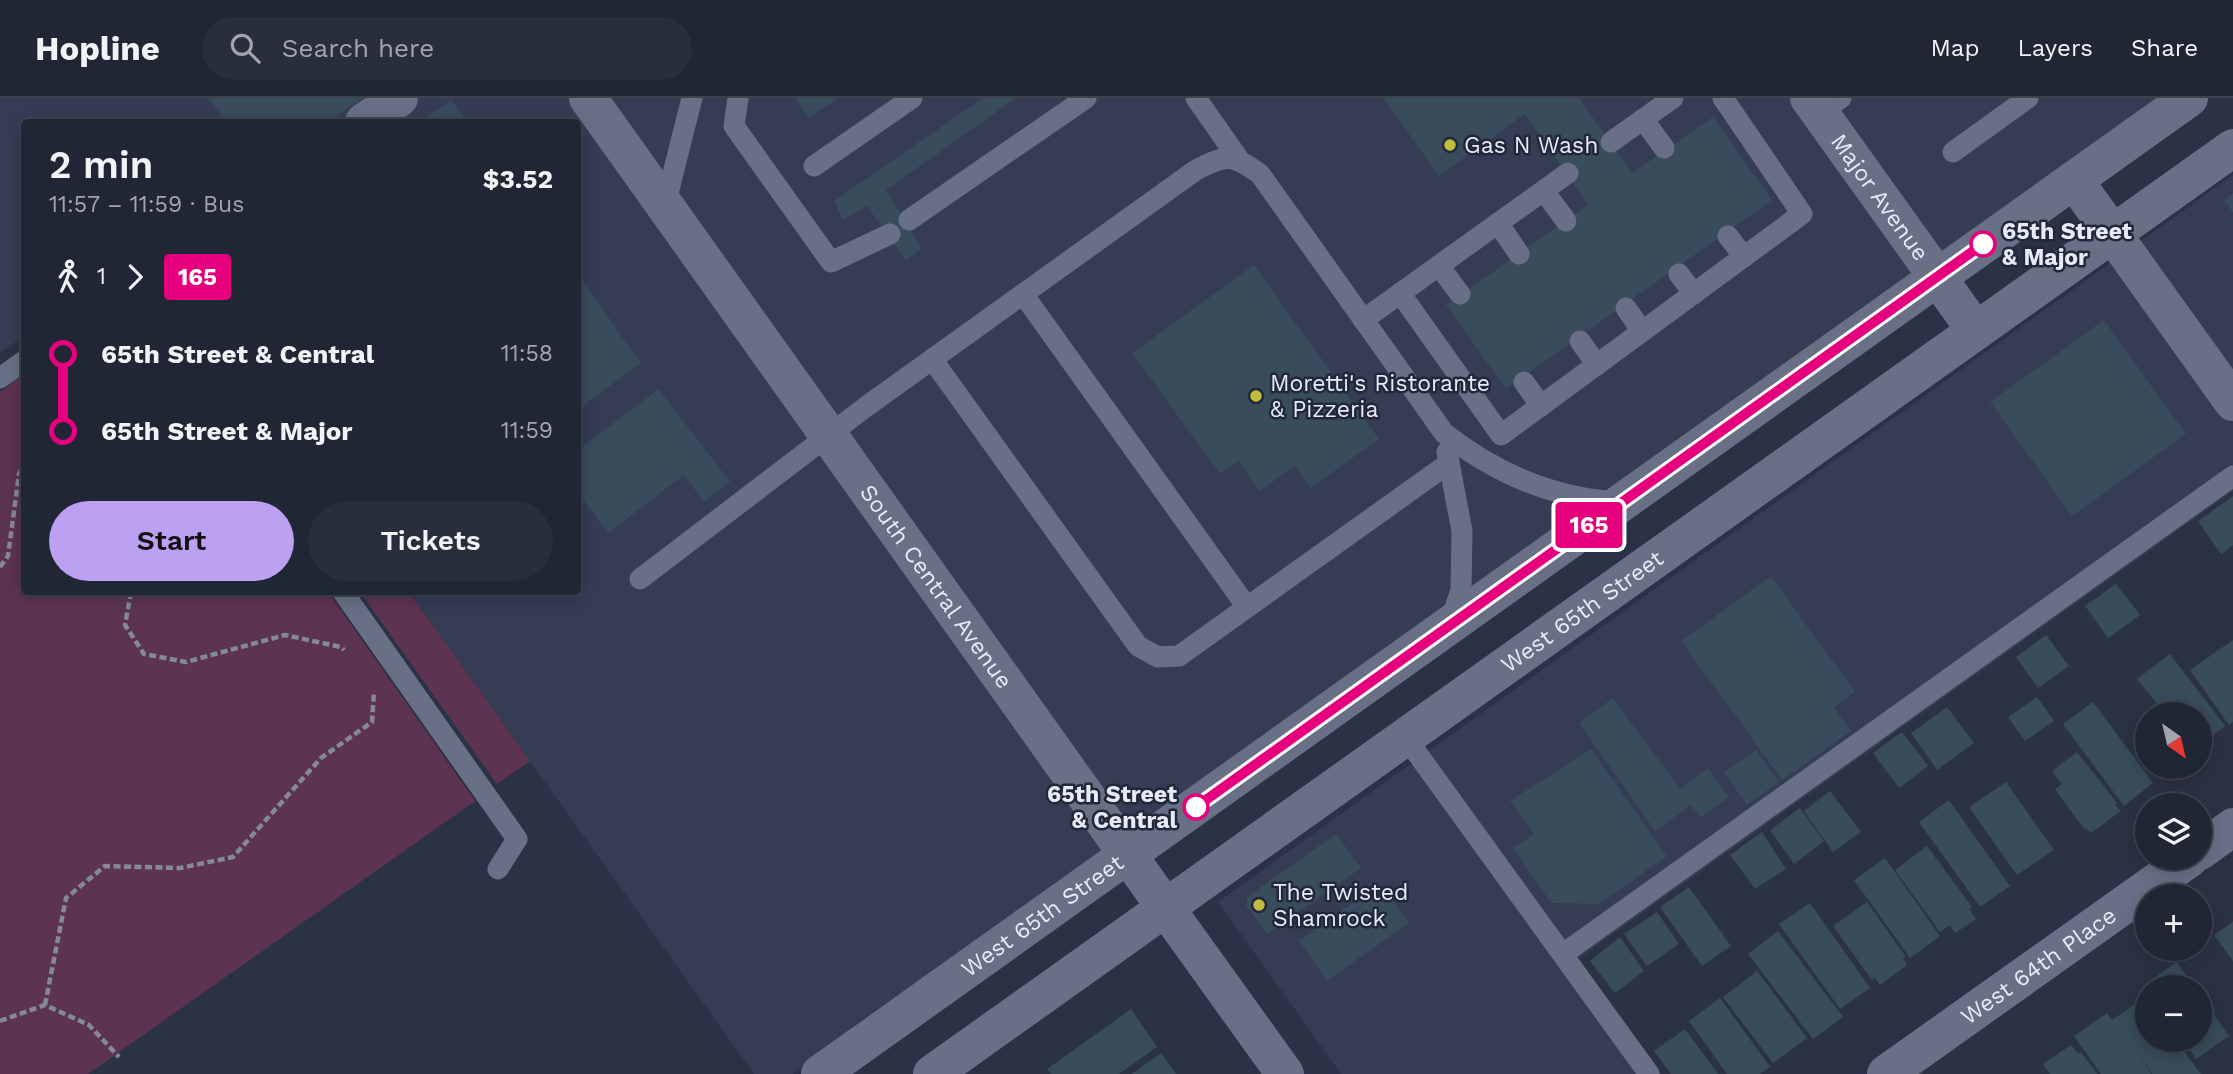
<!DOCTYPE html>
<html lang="en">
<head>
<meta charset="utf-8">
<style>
	body { margin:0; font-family:"Work Sans",sans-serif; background:#292e3c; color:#f1f3f6; height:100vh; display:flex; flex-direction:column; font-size:26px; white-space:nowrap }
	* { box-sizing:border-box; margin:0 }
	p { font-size:23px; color:#a2a5ac }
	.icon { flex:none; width:38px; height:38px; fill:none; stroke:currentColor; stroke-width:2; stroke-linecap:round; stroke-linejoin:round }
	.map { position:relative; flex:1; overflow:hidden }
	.panel { position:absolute; left:21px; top:21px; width:560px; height:476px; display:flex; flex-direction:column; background:#212634; border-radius:7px; box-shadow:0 4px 18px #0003,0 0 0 2px #3e434f }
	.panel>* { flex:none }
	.badge { padding:0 14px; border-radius:5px; font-size:24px; line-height:46px }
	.needle { width:46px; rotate:146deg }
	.fabs { position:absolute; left:2135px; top:604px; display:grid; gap:14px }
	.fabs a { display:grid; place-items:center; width:77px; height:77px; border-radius:50%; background:#212634; box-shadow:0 4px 18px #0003,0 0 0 2px #3e434f; font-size:35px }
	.map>.badge { position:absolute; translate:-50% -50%; box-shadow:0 0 0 4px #fff }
	.legs { display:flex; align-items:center; gap:10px; height:77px; padding:0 28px; font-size:23px }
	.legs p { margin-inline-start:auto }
	.summary { display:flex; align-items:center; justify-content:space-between; height:119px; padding:0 28px }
	h1 { font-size:38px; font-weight:600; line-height:52px }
	.action { display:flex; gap:14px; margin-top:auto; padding:14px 28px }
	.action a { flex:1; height:80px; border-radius:42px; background:#bca0f2; color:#111; font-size:28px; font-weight:600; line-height:80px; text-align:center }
	.action a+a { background:#292e3c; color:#f1f3f6 }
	ul { padding:0 28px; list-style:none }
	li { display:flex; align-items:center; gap:24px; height:77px; font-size:26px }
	li i { display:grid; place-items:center; width:10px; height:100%; margin:0 9px; background:currentColor }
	li i::after { content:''; width:18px; height:18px; margin:-9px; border:5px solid; border-radius:50%; background:#212634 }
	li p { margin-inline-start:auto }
	li:first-child i { background:linear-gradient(#0000 50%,currentColor 0) }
	li:last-child i { background:linear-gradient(currentColor 50%,#0000 0) }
	header { display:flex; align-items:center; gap:42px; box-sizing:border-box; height:98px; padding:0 35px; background:#212634; border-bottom:2px solid #3e434f }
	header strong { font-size:33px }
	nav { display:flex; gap:38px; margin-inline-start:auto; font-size:24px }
	.search { width:490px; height:63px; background:#292e3c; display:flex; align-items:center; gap:18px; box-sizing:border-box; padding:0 24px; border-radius:38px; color:#a2a5ac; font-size:26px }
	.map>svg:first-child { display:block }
</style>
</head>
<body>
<header>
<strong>Hopline</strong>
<div class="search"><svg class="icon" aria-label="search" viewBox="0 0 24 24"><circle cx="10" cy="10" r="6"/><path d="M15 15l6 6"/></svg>Search here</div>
<nav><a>Map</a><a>Layers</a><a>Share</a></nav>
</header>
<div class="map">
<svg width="2233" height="976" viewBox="0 0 2233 976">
	<rect width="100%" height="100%" fill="#2c3245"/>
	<g fill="#353c54">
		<polygon points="0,0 2205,0 1931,197 863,921 793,976 754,976 409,494 578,494 578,24 24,24 24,238 0,255"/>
		<polygon points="2233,77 2233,393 1578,861 1661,976 1341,976 1218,804"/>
	</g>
	<g fill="#5c3451">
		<polygon points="24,277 24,494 328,494 475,703 88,976 0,976 0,294"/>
		<polygon points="360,494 409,494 530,663 497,686"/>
	</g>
	<g fill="#384c5b">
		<polygon points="209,0 363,0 328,24 225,24"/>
		<polygon points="795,0 838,0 809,20"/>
		<polygon points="983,0 1016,0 886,92 922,150 906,163 867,108 843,122 834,103"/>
		<polygon points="1383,0 1579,0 1632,75 1713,19 1772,102 1506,291 1446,207 1588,107 1525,16 1439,78"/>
		<polygon points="451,2 468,24 420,24"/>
		<polygon points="2233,95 2233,115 2224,102"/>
		<polygon points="1254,167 1379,341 1311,390 1295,368 1260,393 1238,363 1220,376 1132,255"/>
		<polygon points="578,177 641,265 578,311"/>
		<polygon points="2104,222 2186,336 2072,418 1990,304"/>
		<polygon points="659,291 730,384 704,404 684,377 608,435 578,395 578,352"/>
		<polygon points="2233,398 2233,447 2221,456 2198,423"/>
		<polygon points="1771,478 1855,594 1834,609 1851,633 1782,682 1681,543"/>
		<polygon points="2116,486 2140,517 2108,540 2085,508"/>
		<polygon points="2046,537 2069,568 2038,590 2016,559"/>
		<polygon points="2233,542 2233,624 2229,627 2190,572"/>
		<polygon points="2170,556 2225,628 2200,647 2200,616 2165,616 2137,581"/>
		<polygon points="2037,599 2054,623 2025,643 2008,619"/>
		<polygon points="1613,600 1680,691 1708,670 1729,699 1701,720 1691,707 1655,733 1579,625"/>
		<polygon points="2093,604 2153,685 2124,708 2063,626"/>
		<polygon points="1947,609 1974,645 1937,672 1911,635"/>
		<polygon points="1902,634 1928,668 1899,690 1873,655"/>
		<polygon points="1591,651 1667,758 1599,806 1551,805 1513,750 1534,736 1510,703"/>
		<polygon points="1756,652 1779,684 1747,707 1724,674"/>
		<polygon points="2077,654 2117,705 2115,707 2121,713 2091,735 2086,730 2084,731 2055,691 2062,686 2052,673"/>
		<polygon points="2006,684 2054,752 2017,777 1969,709"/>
		<polygon points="1830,693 1861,734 1833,754 1804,713"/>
		<polygon points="1949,702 2010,788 1980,809 1919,724"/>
		<polygon points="1800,710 1824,743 1794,766 1770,732"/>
		<polygon points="1762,734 1786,771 1755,791 1730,757"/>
		<polygon points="1336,736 1361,770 1267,836 1246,807 1247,799"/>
		<polygon points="1927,748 1972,809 1969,811 1976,821 1955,835 1950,827 1940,834 1895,772"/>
		<polygon points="1885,760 1940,838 1910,860 1854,782"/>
		<polygon points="1380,785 1409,825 1327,883 1299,843"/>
		<polygon points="1689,789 1731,848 1702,868 1660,809"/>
		<polygon points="1867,804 1906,859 1903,860 1907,867 1880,887 1875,880 1872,882 1833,828"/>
		<polygon points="1810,805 1870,890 1840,911 1779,826"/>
		<polygon points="1657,814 1679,846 1647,868 1624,836"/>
		<polygon points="2233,824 2233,863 2214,837"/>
		<polygon points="1778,833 1843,919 1813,941 1748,856"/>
		<polygon points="1620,839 1644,873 1615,895 1590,863"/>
		<polygon points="2177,864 2194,889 2147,889 2145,886"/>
		<polygon points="1757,873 1807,940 1773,965 1723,899"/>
		<polygon points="2200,897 2229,938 2196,961 2183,942 2200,942"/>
		<polygon points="2145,899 2147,902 2147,942 2176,942 2201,976 2152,976 2137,954 2151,976 2101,976 2074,938 2107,915 2112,922"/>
		<polygon points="1720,900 1770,969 1760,976 1727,976 1689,923"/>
		<polygon points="1131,911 1157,949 1119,976 1051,976 1047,971"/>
		<polygon points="1685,931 1718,976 1671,976 1654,953"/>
		<polygon points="2071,947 2078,956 2081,954 2097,976 2050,976 2043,966"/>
		<polygon points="1161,955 1176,976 1132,976"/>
	</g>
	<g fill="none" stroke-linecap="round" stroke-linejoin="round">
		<g stroke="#848999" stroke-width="4.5" stroke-dasharray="7 3.5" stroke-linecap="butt">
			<polyline points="0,469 8,458 19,376 24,366"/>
			<polyline points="131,494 125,527 144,556 186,564 285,537 341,549 344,552"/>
			<polyline points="45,907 66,800 105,768 180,770 233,759 321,660 372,624 374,593"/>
			<polyline points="0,923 45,907 89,927 119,959"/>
		</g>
		<g stroke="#697086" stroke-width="21">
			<polyline points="738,0 734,28 831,164 890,136"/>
			<polyline points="1196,0 1238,60"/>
			<polyline points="1819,15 1841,0"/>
			<polyline points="1643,21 1664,50"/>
			<polyline points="1611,44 1673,0"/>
			<polyline points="1953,54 2028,0"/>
			<polyline points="814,68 912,0"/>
			<polyline points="1544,93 1566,123"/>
			<polyline points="665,107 692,0"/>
			<polyline points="909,122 1086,0"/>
			<polyline points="1498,125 1519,156"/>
			<polyline points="1728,138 1744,159"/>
			<polyline points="1439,168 1460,196"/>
			<polyline points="1679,176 1694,196"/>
			<polyline points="1400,195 1501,337 1802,116 1723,0"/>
			<polyline points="1023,196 1247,509"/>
			<polyline points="1626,210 1642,233"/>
			<polyline points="1363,222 1568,75"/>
			<polyline points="1580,243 1597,267"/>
			<polyline points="932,261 1138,548 1158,559 1179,558 1449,365"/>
			<polyline points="0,280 24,263"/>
			<polyline points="1524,284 1541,308"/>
			<polyline points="1447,354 1462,433 1461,492 1451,522"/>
			<path d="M640 481 867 308 1196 72C1227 56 1232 56 1260 76L1444 335C1495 375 1554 401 1620 404"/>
			<polyline points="343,494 517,741 498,771"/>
			<polyline points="1406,640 1649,976"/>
			<polyline points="1563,856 2233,378"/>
		</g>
		<g stroke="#697086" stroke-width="38">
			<path id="s1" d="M588 0 1165 809"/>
			<path id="s2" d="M1809 0 1976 233"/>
			<polyline points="364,24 399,0"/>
			<polyline points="2074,82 2233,304"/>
			<polyline points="2200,753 2233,729"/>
			<path id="s3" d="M1886 976 2190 760"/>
		</g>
		<g stroke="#697086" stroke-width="38">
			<polyline points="1165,809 1285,976"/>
			<path id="s4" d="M820 976 2189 0"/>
			<path id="s5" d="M932 976 2233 50"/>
		</g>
	</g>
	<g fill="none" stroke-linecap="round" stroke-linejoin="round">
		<g stroke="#fff" stroke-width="16">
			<polyline id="line-1" points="1196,709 1983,146"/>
		</g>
		<use href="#line-1" stroke="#e6007e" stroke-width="10"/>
	</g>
	<g fill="#c1bd40" stroke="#22283a" stroke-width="2.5">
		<circle cx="1450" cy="47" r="7"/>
		<circle cx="1256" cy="298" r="7"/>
		<circle cx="1259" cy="807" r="7"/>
	</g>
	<g fill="#fff" stroke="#e6007e" stroke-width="3.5">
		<circle cx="1983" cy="146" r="12"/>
		<circle cx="1196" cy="709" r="12"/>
	</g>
	<g text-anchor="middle" stroke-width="5" stroke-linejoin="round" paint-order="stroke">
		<g font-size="23" fill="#e7ebf8" stroke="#22283a" text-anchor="start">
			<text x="1464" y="55">Gas N Wash</text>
			<text x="1270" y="293">Moretti's Ristorante<tspan x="1270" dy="26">&amp; Pizzeria</tspan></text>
			<text x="1273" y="802">The Twisted<tspan x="1273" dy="26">Shamrock</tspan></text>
		</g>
		<g font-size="23" fill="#e7ebf8" stroke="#22283a">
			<text dy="8" stroke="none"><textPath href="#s2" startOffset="122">Major Avenue</textPath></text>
			<text dy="8" stroke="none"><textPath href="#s1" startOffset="600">South Central Avenue</textPath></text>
			<text dy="8" stroke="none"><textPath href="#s5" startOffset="798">West 65th Street</textPath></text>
			<text dy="8" stroke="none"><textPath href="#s4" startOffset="273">West 65th Street</textPath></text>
			<text dy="8" stroke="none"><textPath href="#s3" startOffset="187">West 64th Place</textPath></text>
		</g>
		<g font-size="23" font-weight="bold" fill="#e7ebf8" stroke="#22283a" text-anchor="start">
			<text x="2002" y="141">65th Street<tspan x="2002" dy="26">&amp; Major</tspan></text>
			<text x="1177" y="704" text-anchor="end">65th Street<tspan x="1177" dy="26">&amp; Central</tspan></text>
		</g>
	</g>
</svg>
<div class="fabs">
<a><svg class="needle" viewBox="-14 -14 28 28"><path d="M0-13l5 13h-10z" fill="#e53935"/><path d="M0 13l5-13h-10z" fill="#a2a5ac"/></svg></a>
<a><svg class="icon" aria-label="layers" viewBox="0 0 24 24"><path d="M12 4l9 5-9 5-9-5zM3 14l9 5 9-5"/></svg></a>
<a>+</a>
<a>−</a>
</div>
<b class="badge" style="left:1589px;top:427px;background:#e6007e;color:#fff">165</b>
<section class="panel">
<div class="summary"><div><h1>2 min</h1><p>11:57 – 11:59 · Bus</p></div><b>$3.52</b></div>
<div class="legs"><svg class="icon" aria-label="walk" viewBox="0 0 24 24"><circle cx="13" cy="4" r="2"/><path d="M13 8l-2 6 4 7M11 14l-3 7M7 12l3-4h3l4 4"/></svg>1<svg class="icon" aria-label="forward" viewBox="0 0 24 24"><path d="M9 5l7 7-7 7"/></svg><b class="badge" style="background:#e6007e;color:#fff">165</b></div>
<ul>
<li><i style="color:#e6007e"></i><b>65th Street &amp; Central</b><p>11:58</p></li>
<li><i style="color:#e6007e"></i><b>65th Street &amp; Major</b><p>11:59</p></li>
</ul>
<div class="action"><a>Start</a><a>Tickets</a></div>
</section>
</div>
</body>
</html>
